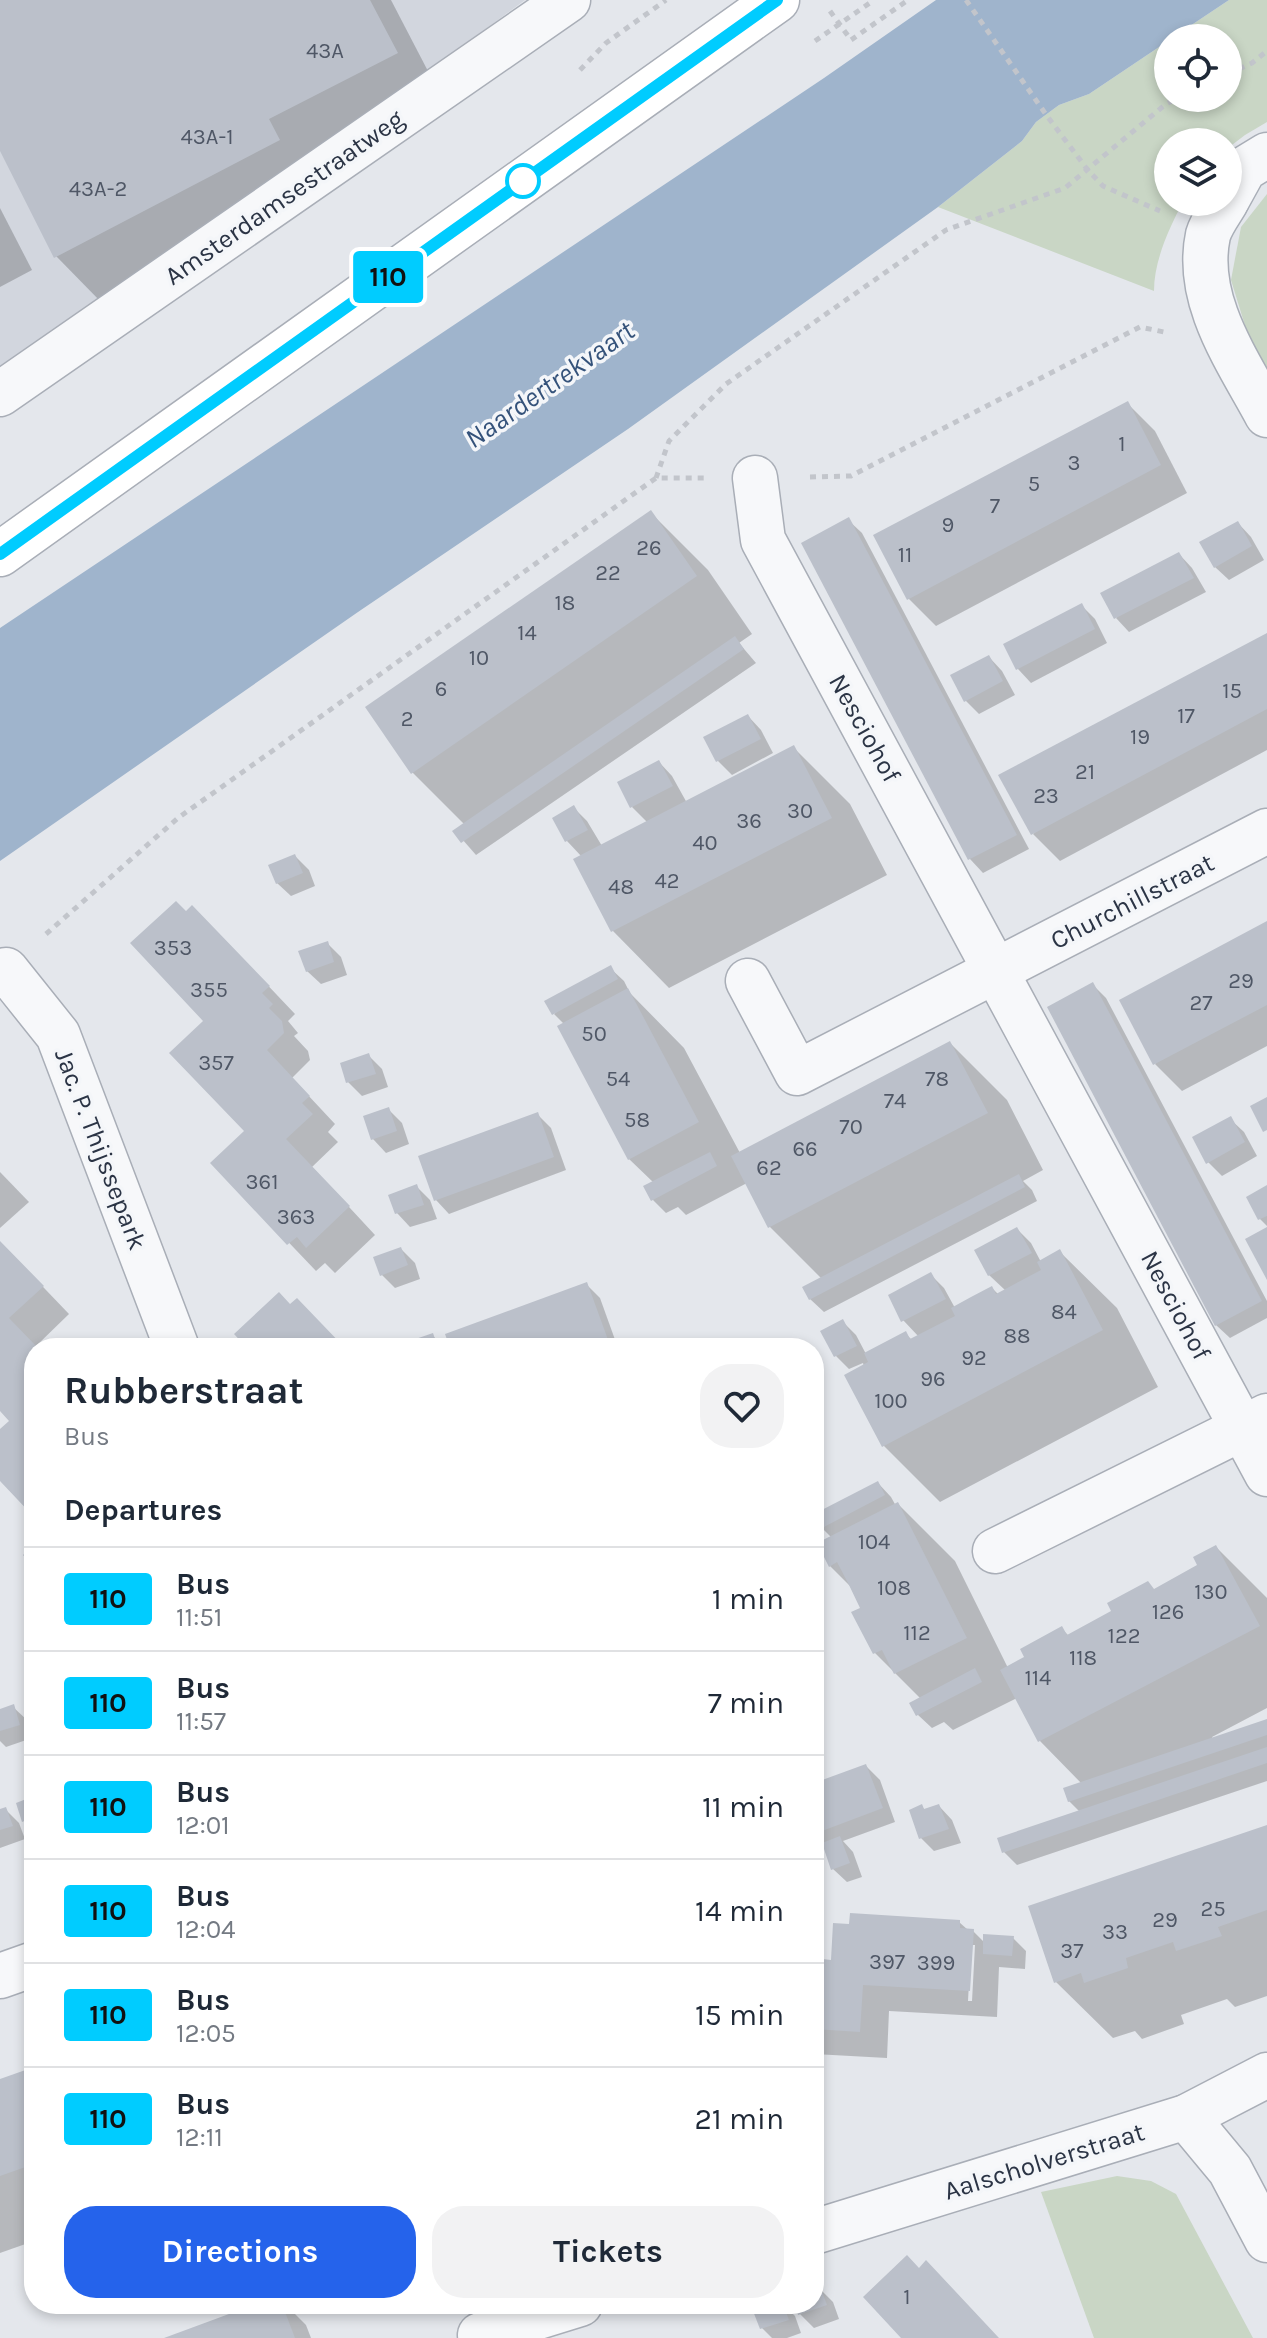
<!DOCTYPE html>
<html lang="en">
<head>
<meta charset="utf-8">
<style>
	body { margin:0; font-family:Karla,sans-serif; background:#f2f2f3; color:#1f2937; height:100vh; display:flex; flex-direction:column; font-size:30px; white-space:nowrap }
	* { box-sizing:border-box; margin:0 }
	p { font-size:26px; color:#747a83 }
	.icon { flex:none; width:44px; height:44px; fill:none; stroke:currentColor; stroke-width:2; stroke-linecap:round; stroke-linejoin:round }
	.map { position:relative; flex:1; overflow:hidden }
	.side { position:absolute; left:24px; top:1338px; width:800px; height:976px; display:flex; flex-direction:column; background:#fff; border-radius:32px; box-shadow:0 4px 12px #0003 }
	.side>* { flex:none }
	.badge { padding:0 16px; border-radius:6px; font-size:28px; line-height:52px }
	.buttons { position:absolute; left:1154px; top:24px; display:grid; gap:16px }
	.buttons a { display:grid; place-items:center; width:88px; height:88px; border-radius:50%; background:#fff; box-shadow:0 4px 12px #0003; font-size:40px }
	.map>.badge { position:absolute; translate:-50% -50%; box-shadow:0 0 0 4px #fff }
	h2 { padding:0 40px; font-size:30px; line-height:72px }
	.round { display:grid; place-items:center; flex:none; width:84px; height:84px; border-radius:32px; background:#f2f2f3 }
	.headline { display:flex; align-items:center; justify-content:space-between; height:136px; padding:0 40px }
	h1 { font-size:38px; font-weight:700; line-height:60px }
	.action { display:flex; gap:16px; margin-top:auto; padding:16px 40px }
	.action a { flex:1; height:92px; border-radius:32px; background:#2563eb; color:#fff; font-size:32px; font-weight:700; line-height:92px; text-align:center }
	.action a+a { background:#f2f2f3; color:#1f2937 }
	ul { padding:0; list-style:none }
	li { display:flex; align-items:center; gap:24px; height:104px; padding:0 40px; border-top:2px solid #e0e1e3 }
	li div { flex:1 }
	li b { display:block; font-size:30px }
	li em { font-style:normal }
	li .badge { min-width:88px; font-weight:700; text-align:center }
	.map>svg:first-child { display:block }
</style>
</head>
<body>
<div class="map">
<svg width="1267" height="2338" viewBox="0 0 1267 2338">
	<rect width="100%" height="100%" fill="#e4e7ec"/>
	<polygon fill="#d2d6de" points="0,0 525,0 0,389"/>
	<g fill="#c9d6c5">
		<path d="M1229 0H1267V122L1245 135 1228 148V142H1168V202H1183C1169 228 1154 261 1154 291L938 207 1022 141 1036 122 1059 105 1089 94 1168 41V98H1228V38H1172Z"/>
		<polygon points="1267,194 1267,374 1251,345 1231,280 1241,227"/>
		<polygon points="1117,2176 1151,2181 1176,2194 1253,2338 1094,2338 1041,2192"/>
	</g>
	<polygon fill="#9fb4cc" points="936,0 1229,0 1172,38 1168,38 1168,41 1089,94 1059,105 1036,122 1022,141 938,207 628,429 358,612 0,861 0,628 824,78"/>
	<g fill="#0003" fill-rule="evenodd">
		<polygon points="0,0 391,0 443,100 102,303 56,256 0,147"/>
		<polygon points="0,208 32,270 0,287"/>
		<polygon points="1128,404 1155,431 1187,493 936,626 909,599 875,536"/>
		<polygon points="651,513 708,570 752,634 739,643 756,663 476,855 455,831 465,825 412,772"/>
		<polygon points="848,520 862,533 1029,849 983,873 970,859"/>
		<polygon points="1238,523 1251,537 1264,560 1229,580 1215,567"/>
		<polygon points="1179,554 1192,568 1206,592 1129,632 1116,618"/>
		<polygon points="1081,605 1095,619 1107,643 1031,683 1018,669 1005,645"/>
		<polygon points="1267,635 1267,750 1060,861 1033,834"/>
		<polygon points="989,657 1002,671 1015,695 979,714 965,700"/>
		<polygon points="748,716 761,730 773,753 732,775 718,761 706,738"/>
		<polygon points="793,747 850,804 887,875 669,988 613,931 582,857 567,841 574,808 587,821 602,846 648,823 632,807 659,762 672,776 687,803"/>
		<polygon points="295,856 309,870 315,886 291,896 277,883"/>
		<polygon points="186,914 219,934 295,1014 288,1021 298,1033 294,1036 308,1051 310,1060 292,1078 335,1124 328,1132 338,1142 312,1167 375,1235 335,1273 325,1263 316,1271 213,1163 246,1131 206,1021"/>
		<polygon points="1267,924 1267,1046 1182,1091 1155,1064"/>
		<polygon points="328,944 341,957 347,975 321,984 307,971"/>
		<polygon points="610,968 624,981 630,993 684,1048 740,1153 950,1043 1007,1100 1043,1170 1023,1181 1032,1190 1037,1201 824,1312 810,1299 822,1279 770,1227 747,1183 686,1215 678,1207 666,1213 653,1200 654,1183 629,1159 564,1024 554,1014"/>
		<polygon points="1093,985 1106,998 1267,1301 1267,1318 1230,1338 1216,1325"/>
		<polygon points="368,1055 382,1069 388,1087 362,1096 348,1082"/>
		<polygon points="388,1109 402,1123 409,1144 386,1153 373,1139"/>
		<polygon points="537,1114 551,1128 566,1170 449,1214 436,1200"/>
		<polygon points="1230,1119 1244,1132 1257,1156 1222,1176 1208,1162"/>
		<polygon points="0,1172 29,1202 0,1228"/>
		<polygon points="417,1187 430,1200 437,1219 410,1227 397,1213"/>
		<polygon points="1267,1187 1267,1226 1260,1219 1248,1197"/>
		<polygon points="1017,1229 1031,1243 1041,1262 1060,1252 1117,1308 1158,1387 940,1502 884,1446 863,1363 849,1369 836,1356 843,1322 856,1335 866,1354 906,1334 912,1340 919,1337 903,1320 931,1275 944,1288 955,1308 992,1288 999,1295 1006,1291 989,1275"/>
		<polygon points="0,1242 69,1314 34,1348 34,1515 0,1479 0,1432 12,1421 0,1408"/>
		<polygon points="401,1249 415,1263 420,1279 395,1288 382,1275"/>
		<polygon points="587,1285 600,1298 618,1348 452,1348"/>
		<polygon points="433,1336 445,1348 407,1348"/>
		<polygon points="878,1483 891,1497 896,1506 898,1504 955,1561 1008,1668 1027,1657 1062,1629 1069,1636 1200,1566 1216,1547 1267,1598 1267,1708 1212,1737 1213,1739 1267,1721 1267,1781 1017,1865 1004,1852 1080,1812 1069,1801 1082,1784 1040,1741 1017,1698 953,1730 944,1722 932,1728 918,1715 921,1699 875,1653 863,1609 852,1588 830,1566 832,1538 822,1528"/>
		<polygon points="13,1707 27,1720 32,1738 6,1747 0,1741 0,1711"/>
		<polygon points="866,1766 880,1780 895,1822 843,1841 853,1852 862,1877 847,1882 833,1869 825,1848 814,1852 814,1785"/>
		<polygon points="34,1798 34,1831 24,1821"/>
		<polygon points="939,1806 952,1820 961,1843 934,1851 921,1838 922,1807 926,1811"/>
		<polygon points="5,1809 19,1823 25,1839 0,1848 0,1811"/>
		<polygon points="1267,1827 1267,1996 1235,2007 1227,1999 1181,2015 1184,2024 1142,2039 1135,2031 1113,2038 1056,1982"/>
		<path d="M959 1922 968 1930 973 1931 985 1943 1013 1938 1026 1951 1025 1969 999 1967 997 2017 889 2011 887 2058 814 2054V1961L833 1962ZM971 1945H975L972 2001H968Z"/>
		<polygon points="34,2069 34,2241 0,2253 0,2081"/>
		<polygon points="820,2289 833,2302 839,2319 814,2328 800,2314 797,2304 814,2304 814,2291"/>
		<polygon points="262,2304 285,2304 306,2325 311,2338 169,2338"/>
		<polygon points="778,2304 783,2304 795,2316 801,2333 787,2338 772,2338 762,2328"/>
	</g>
	<g fill="#bbc0ca">
		<polygon points="0,0 370,0 398,53 269,119 280,140 54,258 0,151"/>
		<polygon points="1128,401 1161,465 907,600 873,535"/>
		<polygon points="651,510 697,576 411,774 365,707"/>
		<polygon points="849,517 1017,835 968,860 801,543"/>
		<polygon points="1238,521 1252,546 1214,568 1199,542"/>
		<polygon points="1179,552 1194,578 1114,619 1100,593"/>
		<polygon points="1082,603 1095,629 1016,670 1003,644"/>
		<polygon points="1267,633 1267,709 1031,835 998,775"/>
		<polygon points="735,636 744,649 461,843 452,831"/>
		<polygon points="989,655 1003,681 964,702 950,675"/>
		<polygon points="748,714 761,739 716,762 703,737"/>
		<polygon points="794,745 832,818 611,932 573,859"/>
		<polygon points="659,760 673,786 630,808 617,782"/>
		<polygon points="574,805 588,830 565,842 552,818"/>
		<polygon points="295,854 303,873 276,884 268,865"/>
		<polygon points="176,901 186,911 192,905 270,986 262,993 273,1004 269,1008 282,1021 284,1033 267,1050 310,1096 302,1103 313,1114 286,1139 350,1206 306,1248 297,1237 287,1245 210,1163 244,1131 169,1053 203,1021 130,943"/>
		<polygon points="1267,921 1267,1005 1153,1065 1119,1000"/>
		<polygon points="328,941 334,962 306,972 298,951"/>
		<polygon points="611,965 618,979 552,1015 544,1001"/>
		<polygon points="1093,982 1262,1301 1215,1326 1047,1007"/>
		<polygon points="628,988 699,1122 628,1160 557,1026"/>
		<polygon points="950,1041 988,1113 768,1228 731,1156"/>
		<polygon points="369,1053 376,1074 346,1083 340,1063"/>
		<polygon points="1267,1097 1267,1130 1263,1132 1250,1106"/>
		<polygon points="389,1107 397,1131 371,1140 363,1116"/>
		<polygon points="538,1112 554,1157 434,1201 418,1156"/>
		<polygon points="1231,1116 1245,1142 1206,1164 1192,1137"/>
		<polygon points="710,1152 717,1166 651,1201 643,1186"/>
		<polygon points="1019,1174 1025,1187 809,1300 802,1287"/>
		<polygon points="417,1184 424,1205 395,1214 388,1195"/>
		<polygon points="1267,1185 1267,1216 1258,1220 1246,1197"/>
		<polygon points="1017,1227 1032,1253 988,1276 974,1250"/>
		<polygon points="1267,1227 1267,1280 1245,1239"/>
		<polygon points="0,1241 44,1286 9,1318 38,1348 34,1348 34,1517 0,1481 0,1429 9,1421 0,1411"/>
		<polygon points="401,1247 408,1265 380,1276 373,1257"/>
		<polygon points="1060,1249 1103,1330 882,1447 844,1375 868,1362 864,1353 906,1331 910,1339 955,1316 951,1308 971,1297 992,1286 996,1294 1041,1270 1037,1262"/>
		<polygon points="931,1272 946,1299 901,1322 888,1295"/>
		<polygon points="587,1282 611,1348 450,1348 445,1334"/>
		<polygon points="279,1292 290,1304 297,1298 345,1348 247,1348 234,1334"/>
		<polygon points="843,1319 857,1346 834,1357 820,1331"/>
		<polygon points="433,1333 438,1348 405,1348 404,1343"/>
		<polygon points="878,1481 885,1495 820,1529 814,1519 814,1514"/>
		<polygon points="898,1502 967,1638 894,1674 882,1650 873,1654 851,1612 860,1608 849,1585 837,1562 829,1567 817,1543"/>
		<polygon points="34,1545 34,1585 26,1576 34,1568 23,1555"/>
		<polygon points="1216,1545 1260,1626 1038,1742 1000,1670 1024,1657 1020,1649 1062,1626 1067,1635 1111,1611 1107,1603 1148,1581 1154,1589 1197,1565 1193,1557"/>
		<polygon points="975,1668 982,1682 916,1716 909,1703"/>
		<polygon points="14,1704 20,1725 0,1731 0,1709"/>
		<polygon points="1267,1719 1267,1735 1068,1802 1063,1788"/>
		<polygon points="1267,1747 1267,1763 1002,1853 997,1838"/>
		<polygon points="866,1764 883,1808 814,1834 814,1783"/>
		<polygon points="34,1796 34,1817 22,1822 16,1803"/>
		<polygon points="922,1804 924,1809 939,1804 949,1829 919,1839 909,1810"/>
		<polygon points="6,1807 13,1826 0,1830 0,1809"/>
		<polygon points="1267,1825 1267,1910 1218,1927 1222,1936 1176,1951 1173,1942 1126,1958 1128,1968 1084,1983 1081,1973 1054,1983 1028,1906"/>
		<polygon points="840,1836 850,1863 831,1870 822,1843"/>
		<polygon points="850,1913 960,1920 960,1928 974,1929 970,1991 863,1985 860,2032 814,2029 814,1958 831,1960 833,1923 849,1924"/>
		<polygon points="983,1934 1014,1936 1012,1956 983,1954"/>
		<polygon points="34,2067 34,2164 0,2176 0,2079"/>
		<polygon points="907,2255 919,2268 926,2260 999,2338 901,2338 863,2297"/>
		<polygon points="820,2286 827,2305 798,2315 795,2304 814,2304 814,2289"/>
		<polygon points="256,2304 282,2304 295,2338 164,2338"/>
		<polygon points="772,2304 783,2304 789,2320 760,2329 753,2311"/>
	</g>
	<g fill="none" stroke-linecap="round" stroke-linejoin="round">
		<g stroke="#a9aeb7" stroke-width="47">
			<g id="street">
				<polyline points="1228,198 1244,169 1267,155"/>
				<path d="M1226 202C1220 212 1211 224 1208 235 1194 300 1238 361 1267 415"/>
				<polyline points="0,394 568,0"/>
				<polyline points="755,478 763,540 1267,1474"/>
				<polyline points="0,974 6,970 58,1035 177,1348"/>
				<polyline points="748,981 797,1073 1267,831"/>
				<polyline points="995,1551 1267,1416"/>
				<polyline points="0,1976 34,1964"/>
				<polyline points="1186,2117 1230,2170 1267,2240"/>
				<polyline points="814,2232 1186,2117 1267,2075"/>
				<polyline points="480,2335 580,2304"/>
			</g>
		</g>
		<g stroke="#a9aeb7" stroke-width="47">
			<polyline id="secondary" points="0,554 777,0"/>
		</g>
		<g stroke="#c2c5cb" stroke-width="5" stroke-dasharray="6 6" stroke-linecap="butt">
			<polyline points="966,0 1047,116 1087,169 1103,186 1160,211"/>
			<polyline points="830,11 851,40 908,0"/>
			<polyline points="815,41 874,0"/>
			<polyline points="580,70 606,43 666,0"/>
			<polyline points="1228,74 1252,63 1267,51"/>
			<polyline points="810,477 851,476 1140,327 1164,332"/>
			<polyline points="656,478 669,441 726,384 946,230 1065,188 1166,104 1178,98"/>
			<polyline points="46,934 178,818 656,478 704,478"/>
		</g>
		<use href="#street" stroke="#f7f8fa" stroke-width="44"/>
		<use href="#secondary" stroke="#fff" stroke-width="44"/>
	</g>
	<g fill="none" stroke-linecap="round" stroke-linejoin="round">
		<g stroke="#fff" stroke-width="18">
			<polyline id="line" points="0,554 777,0"/>
		</g>
		<use href="#line" stroke="#0cf" stroke-width="12"/>
	</g>
	<circle fill="#fff" stroke="#0cf" stroke-width="4" cx="523" cy="181" r="16"/>
	<g text-anchor="middle" stroke-width="7" stroke-linejoin="round" paint-order="stroke">
		<g font-size="22" fill="#4f5766">
			<text x="325" y="58">43A</text>
			<text x="207" y="144">43A-1</text>
			<text x="98" y="196">43A-2</text>
			<text x="1122" y="451">1</text>
			<text x="1074" y="470">3</text>
			<text x="1034" y="491">5</text>
			<text x="995" y="513">7</text>
			<text x="948" y="532">9</text>
			<text x="649" y="555">26</text>
			<text x="905" y="562">11</text>
			<text x="608" y="580">22</text>
			<text x="565" y="610">18</text>
			<text x="527" y="640">14</text>
			<text x="479" y="665">10</text>
			<text x="441" y="696">6</text>
			<text x="1232" y="698">15</text>
			<text x="1186" y="723">17</text>
			<text x="407" y="726">2</text>
			<text x="1140" y="744">19</text>
			<text x="1085" y="779">21</text>
			<text x="1046" y="803">23</text>
			<text x="800" y="818">30</text>
			<text x="749" y="828">36</text>
			<text x="705" y="850">40</text>
			<text x="667" y="888">42</text>
			<text x="621" y="894">48</text>
			<text x="173" y="955">353</text>
			<text x="1241" y="988">29</text>
			<text x="209" y="997">355</text>
			<text x="1201" y="1010">27</text>
			<text x="594" y="1041">50</text>
			<text x="216" y="1070">357</text>
			<text x="618" y="1086">54</text>
			<text x="937" y="1086">78</text>
			<text x="895" y="1108">74</text>
			<text x="637" y="1127">58</text>
			<text x="851" y="1134">70</text>
			<text x="805" y="1156">66</text>
			<text x="769" y="1175">62</text>
			<text x="262" y="1189">361</text>
			<text x="296" y="1224">363</text>
			<text x="1064" y="1319">84</text>
			<text x="1017" y="1343">88</text>
			<text x="974" y="1365">92</text>
			<text x="933" y="1386">96</text>
			<text x="891" y="1408">100</text>
			<text x="874" y="1549">104</text>
			<text x="894" y="1595">108</text>
			<text x="1211" y="1599">130</text>
			<text x="1168" y="1619">126</text>
			<text x="917" y="1640">112</text>
			<text x="1124" y="1643">122</text>
			<text x="1083" y="1665">118</text>
			<text x="1038" y="1685">114</text>
			<text x="1213" y="1916">25</text>
			<text x="1165" y="1927">29</text>
			<text x="1115" y="1939">33</text>
			<text x="1072" y="1958">37</text>
			<text x="887" y="1969">397</text>
			<text x="936" y="1970">399</text>
			<text x="907" y="2304">1</text>
		</g>
		<g font-size="26" fill="#2b3445" stroke="#f4f6f9">
			<text transform="translate(284 197) rotate(-35)" y="9">Amsterdamsestraatweg</text>
			<text transform="translate(865 728) rotate(61)" y="9">Nesciohof</text>
			<text transform="translate(1132 901) rotate(-27)" y="9">Churchillstraat</text>
			<text transform="translate(101 1149) rotate(69)" y="9">Jac. P. Thijssepark</text>
			<text transform="translate(1176 1305) rotate(62)" y="9">Nesciohof</text>
			<text transform="translate(1044 2161) rotate(-17)" y="9">Aalscholverstraat</text>
		</g>
		<g font-size="28" font-style="italic" fill="#34527a" stroke="#f4f6f9">
			<text transform="translate(549 384) rotate(-35)" y="10">Naardertrekvaart</text>
		</g>
	</g>
</svg>
<div class="buttons">
<a><svg class="icon" aria-label="locate" viewBox="0 0 24 24"><circle cx="12" cy="12" r="6"/><path d="M12 2v4M12 18v4M2 12h4M18 12h4"/></svg></a>
<a><svg class="icon" aria-label="layers" viewBox="0 0 24 24"><path d="M12 4l9 5-9 5-9-5zM3 14l9 5 9-5"/></svg></a>
</div>
<b class="badge" style="left:388px;top:277px;background:#0cf;color:#111">110</b>
<section class="side">
<div class="headline"><div><h1>Rubberstraat</h1><p>Bus</p></div><a class="round"><svg class="icon" aria-label="heart" viewBox="0 0 24 24"><path d="M12 20l-8-8c-3-5 5-10 8-4 3-6 11-1 8 4z"/></svg></a></div>
<h2>Departures</h2>
<ul>
<li><span class="badge" style="background:#0cf;color:#111">110</span><div><b>Bus</b><p>11:51</p></div><em>1 min</em></li>
<li><span class="badge" style="background:#0cf;color:#111">110</span><div><b>Bus</b><p>11:57</p></div><em>7 min</em></li>
<li><span class="badge" style="background:#0cf;color:#111">110</span><div><b>Bus</b><p>12:01</p></div><em>11 min</em></li>
<li><span class="badge" style="background:#0cf;color:#111">110</span><div><b>Bus</b><p>12:04</p></div><em>14 min</em></li>
<li><span class="badge" style="background:#0cf;color:#111">110</span><div><b>Bus</b><p>12:05</p></div><em>15 min</em></li>
<li><span class="badge" style="background:#0cf;color:#111">110</span><div><b>Bus</b><p>12:11</p></div><em>21 min</em></li>
</ul>
<div class="action"><a>Directions</a><a>Tickets</a></div>
</section>
</div>
</body>
</html>
